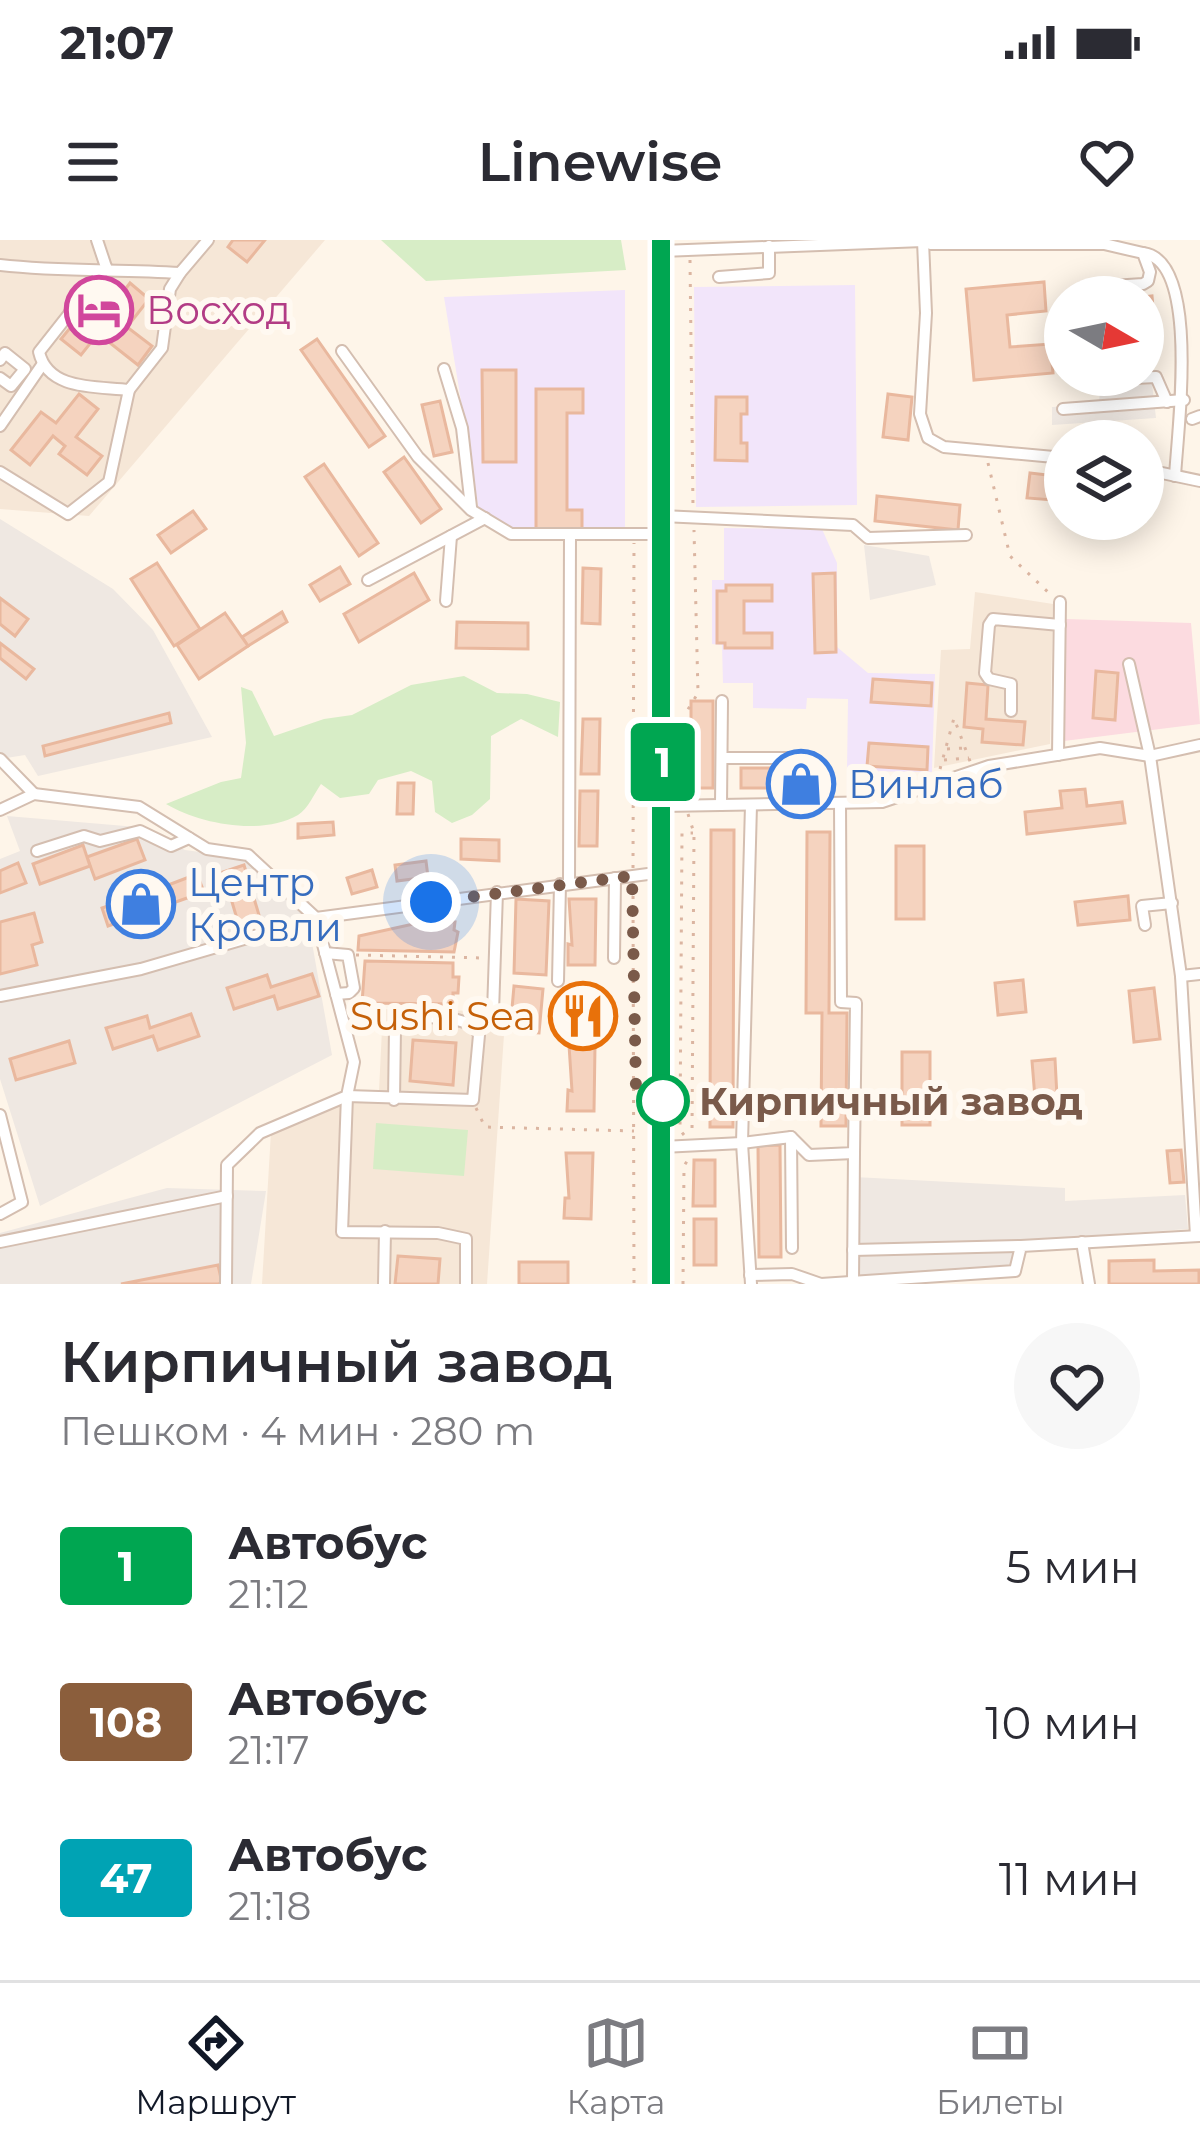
<!DOCTYPE html>
<html lang="ru">
<head>
<meta charset="utf-8">
<style>
	body { margin:0; font-family:Montserrat,sans-serif; background:#f7f7f7; color:#2b2b33; height:100vh; display:flex; flex-direction:column; font-size:45px; white-space:nowrap }
	* { box-sizing:border-box; margin:0 }
	p { font-size:39px; color:#7c7c81 }
	.icon { flex:none; width:66px; height:66px; fill:none; stroke:currentColor; stroke-width:2; stroke-linecap:round; stroke-linejoin:round }
	.map { position:relative; height:1044px; overflow:hidden }
	.drawer { display:flex; flex-direction:column; background:#fff; flex:1 }
	.drawer>* { flex:none }
	.badge { padding:0 24px; border-radius:9px; font-size:42px; line-height:78px }
	.needle { width:78px; rotate:99deg }
	.fabs { position:absolute; left:1044px; top:36px; display:grid; gap:24px }
	.fabs a { display:grid; place-items:center; width:120px; height:120px; border-radius:50%; background:#fff; box-shadow:0 6px 30px #0003; font-size:60px }
	.you { position:absolute; width:60px; height:60px; margin:-30px; border:9px solid #fff; border-radius:50%; background:#1a73e8; box-shadow:0 0 0 18px #1a73e833 }
	.map>.badge { position:absolute; translate:-50% -50%; box-shadow:0 0 0 6px #fff }
	.round { display:grid; place-items:center; flex:none; width:126px; height:126px; border-radius:63px; background:#f7f7f7 }
	.headline { display:flex; align-items:center; justify-content:space-between; height:204px; padding:0 60px }
	h1 { font-size:57px; font-weight:600; line-height:90px }
	ul { padding:0; list-style:none }
	li { display:flex; align-items:center; gap:36px; height:156px; padding:0 60px }
	li div { flex:1 }
	li b { display:block; font-size:45px }
	li em { font-style:normal }
	li .badge { min-width:132px; font-weight:700; text-align:center }
	.status { display:flex; justify-content:space-between; align-items:center; height:84px; padding:0 60px; background:#fff; direction:ltr }
	.status svg { height:33px; fill:currentColor }
	header { display:flex; justify-content:space-between; align-items:center; height:156px; padding:0 60px; background:#fff; font-size:54px; font-weight:600 }
	.dock { display:flex; justify-content:space-around; align-items:center; height:168px; border-top:3px solid #e1e1e2; background:#fff; font-size:33px; color:#7c7c81 }
	.dock a { display:grid; justify-items:center; gap:6px }
	.dock .on { color:#111827 }
	.map>svg:first-child { display:block }
</style>
</head>
<body>
<div class="status"><b>21:07</b><svg viewBox="0 0 49 12"><path d="M0 12V9h3v3zM5 12V6h3v6zM10 12V3h3v9zM15 12V0h3v12zM26 1h20v11H26zM47 4h2v5h-2z"/></svg></div>
<header><svg class="icon" aria-label="menu" viewBox="0 0 24 24"><path d="M4 6h16M4 12h16M4 18h16"/></svg>Linewise<svg class="icon" aria-label="heart" viewBox="0 0 24 24"><path d="M12 20l-8-8c-3-5 5-10 8-4 3-6 11-1 8 4z"/></svg></header>
<div class="map">
<svg width="1200" height="1044" viewBox="0 0 1200 1044">
	<rect width="100%" height="100%" fill="#fef5e9"/>
	<g fill="#f6e7d7">
		<polygon points="0,0 325,0 89,276 0,269"/>
		<polygon points="975,352 1053,364 1050,504 934,528 941,410 970,409"/>
		<polygon points="383,769 478,771 480,779 505,780 487,1044 262,1044 271,892 379,851"/>
	</g>
	<g fill="#efe8e2">
		<polygon points="1152,144 1156,178 1052,185 1052,167 1099,164 1100,148"/>
		<polygon points="0,279 113,349 153,390 212,497 38,536 25,515 0,519"/>
		<polygon points="864,305 929,316 936,345 870,360"/>
		<polygon points="7,576 137,587 185,610 245,618 296,660 309,686 332,815 40,966 0,839 0,619 20,611"/>
		<polygon points="854,937 1065,948 1065,961 1185,955 1188,989 1016,1001 1009,1027 852,1037"/>
		<polygon points="167,948 266,951 251,1044 0,1044 0,993"/>
	</g>
	<g fill="#f2e5fa">
		<polygon points="855,45 857,265 696,267 694,47"/>
		<polygon points="625,50 625,297 511,294 479,271 444,57"/>
		<polygon points="724,288 822,289 837,323 837,407 868,433 935,434 932,532 847,531 848,459 807,458 806,469 753,468 753,443 723,443 722,405 712,404 712,340 724,340"/>
	</g>
	<polygon fill="#fcdbe0" points="1066,379 1191,383 1200,484 1064,501"/>
	<g fill="#d7edc6">
		<polygon points="381,0 621,0 626,30 426,41"/>
		<path d="M464 436 497 453 527 454 560 462 558 497 521 479 491 496 490 559 472 575 452 583 435 572 432 541 411 531 378 540 369 554 340 558 321 544C314 554 308 569 298 575 261 596 200 584 166 564L221 542 241 538 246 503 241 447 252 451 274 496 324 479 352 475 411 445Z"/>
		<polygon points="376,883 468,890 464,936 373,929"/>
	</g>
	<g fill="#f5d3bf" stroke="#e9b89e" stroke-width="3">
		<polygon points="233,0 265,0 247,22 228,7"/>
		<polygon points="1044,42 1046,71 1007,75 1010,107 1050,104 1053,133 974,140 966,49"/>
		<polygon points="130,43 149,59 127,87 152,106 138,125 110,103 116,95 104,86 81,115 61,99 92,61 107,73"/>
		<polygon points="1152,56 1155,91 1143,92 1142,57"/>
		<polygon points="317,99 385,196 369,207 301,110"/>
		<polygon points="482,130 516,130 516,222 483,222"/>
		<polygon points="536,149 583,149 583,173 567,173 567,270 582,270 582,291 536,291"/>
		<polygon points="79,154 98,169 76,197 102,216 87,235 59,214 65,206 53,196 30,225 11,210 41,172 56,183"/>
		<polygon points="888,154 912,157 908,200 883,197"/>
		<polygon points="716,157 747,157 747,174 741,174 741,203 747,203 747,221 715,220"/>
		<polygon points="440,161 452,212 434,216 422,165"/>
		<polygon points="404,217 441,269 421,283 384,232"/>
		<polygon points="324,224 378,303 359,316 305,237"/>
		<polygon points="1030,233 1065,237 1065,261 1027,258"/>
		<polygon points="877,256 960,265 958,290 875,281"/>
		<polygon points="193,271 206,289 171,313 158,295"/>
		<polygon points="157,323 200,389 174,406 131,339"/>
		<polygon points="340,327 350,344 320,361 310,345"/>
		<polygon points="583,328 601,329 600,384 582,383"/>
		<polygon points="414,333 429,360 359,402 344,374"/>
		<polygon points="835,333 836,412 815,413 813,334"/>
		<polygon points="726,345 772,345 772,361 744,361 744,393 772,393 772,408 725,408 725,403 717,403 717,351 726,351"/>
		<polygon points="0,358 28,379 15,396 0,384"/>
		<polygon points="282,372 287,382 248,406 242,397"/>
		<polygon points="225,373 248,406 199,439 177,405"/>
		<polygon points="457,382 528,383 528,409 456,408"/>
		<polygon points="0,403 34,429 26,439 0,418"/>
		<polygon points="1096,431 1118,433 1115,480 1093,478"/>
		<polygon points="873,439 932,443 931,466 871,462"/>
		<polygon points="967,443 988,445 986,479 1025,482 1023,505 982,502 983,489 964,487"/>
		<rect x="691" y="461" width="22" height="87"/>
		<polygon points="169,473 171,483 45,516 43,506"/>
		<polygon points="583,479 600,479 599,534 581,534"/>
		<polygon points="869,503 928,507 927,530 867,526"/>
		<rect x="741" y="528" width="68" height="20"/>
		<polygon points="398,543 414,543 413,574 397,574"/>
		<polygon points="1085,549 1087,566 1122,562 1125,583 1027,594 1025,572 1062,568 1060,551"/>
		<polygon points="580,551 598,551 597,606 579,606"/>
		<polygon points="333,582 334,595 298,598 298,584"/>
		<polygon points="711,590 734,590 733,887 710,887"/>
		<polygon points="807,592 830,592 829,773 847,773 846,886 821,886 822,773 806,773"/>
		<polygon points="137,599 145,620 95,639 87,617"/>
		<polygon points="461,599 499,600 499,621 461,619"/>
		<polygon points="83,605 90,626 40,644 33,624"/>
		<rect x="896" y="606" width="28" height="73"/>
		<polygon points="426,621 428,637 397,641 395,625"/>
		<polygon points="18,623 26,643 0,653 0,631"/>
		<polygon points="244,625 259,675 238,682 223,632"/>
		<polygon points="372,630 377,647 352,654 347,638"/>
		<polygon points="197,634 204,652 156,669 150,652"/>
		<polygon points="149,652 159,684 147,688 142,674 108,686 102,668"/>
		<polygon points="1128,656 1130,680 1078,685 1075,662"/>
		<polygon points="516,659 549,661 546,735 514,733"/>
		<polygon points="569,659 596,659 595,725 568,725 568,704 572,705"/>
		<polygon points="34,673 42,702 32,705 37,725 0,734 0,682"/>
		<polygon points="427,681 455,682 454,690 458,692 454,712 358,710 359,696"/>
		<polygon points="365,721 453,723 453,737 459,737 458,753 453,753 453,764 362,763"/>
		<polygon points="312,734 319,756 278,769 274,756 234,769 227,748 267,735 271,747"/>
		<polygon points="1023,740 1026,772 998,775 995,743"/>
		<polygon points="514,746 543,749 539,793 510,791"/>
		<polygon points="569,747 591,748 591,784 569,784"/>
		<polygon points="1154,748 1160,799 1134,802 1129,751"/>
		<polygon points="191,774 199,796 158,810 153,796 113,809 106,788 147,776 150,788"/>
		<polygon points="413,800 456,803 453,845 410,841"/>
		<polygon points="69,801 75,823 16,840 10,819"/>
		<polygon points="569,805 595,806 594,871 567,871 568,850 572,851"/>
		<rect x="902" y="812" width="28" height="73"/>
		<polygon points="1055,819 1057,857 1035,858 1032,821"/>
		<polygon points="780,905 781,1017 759,1017 758,906"/>
		<polygon points="1181,910 1184,942 1170,943 1167,911"/>
		<polygon points="566,913 593,913 591,979 564,978 565,958 569,958"/>
		<polygon points="694,920 715,920 715,966 693,966"/>
		<rect x="694" y="979" width="22" height="46"/>
		<polygon points="398,1016 440,1019 438,1044 395,1044"/>
		<polygon points="1154,1020 1154,1031 1199,1030 1199,1044 1109,1044 1109,1021"/>
		<rect x="519" y="1022" width="49" height="22"/>
		<polygon points="218,1025 222,1043 218,1044 121,1044"/>
	</g>
	<g fill="none" stroke-linecap="round" stroke-linejoin="round">
		<g stroke="#d4beb0" stroke-width="14">
			<g id="minor">
				<polyline points="97,0 106,27"/>
				<polyline points="923,1 926,73 920,174 928,198 944,207 1065,218"/>
				<polyline points="662,11 923,1 931,4 1104,4 1143,13 1150,32 1148,41 1143,44 1082,48"/>
				<path d="M1143 13C1200 20 1178 186 1175 236"/>
				<path d="M0 25C60 32 120 29 180 33L208 0"/>
				<path d="M106 27 39 112C48 151 97 146 129 150L162 108 170 49 180 33"/>
				<polyline points="719,37 769,33 769,6"/>
				<polyline points="342,111 418,217 471,270 511,294 662,294"/>
				<polyline points="0,120 5,113 25,129 11,146 0,138"/>
				<polyline points="444,129 462,188 471,267"/>
				<polyline points="1095,140 1156,137 1167,162"/>
				<polyline points="1063,169 1184,160"/>
				<polyline points="1192,179 1200,176"/>
				<polyline points="0,186 42,125"/>
				<polyline points="1143,229 1200,241"/>
				<polyline points="0,232 68,274 109,242 129,150"/>
				<polyline points="662,276 853,285 868,298 966,295"/>
				<polyline points="368,340 485,278"/>
				<polyline points="446,361 451,296"/>
				<polyline points="1129,424 1150,516 1181,736 1196,996"/>
				<polyline points="1011,471 1011,444 989,439 985,433 989,385 993,379 1060,385"/>
				<polyline points="1058,515 1060,362"/>
				<polyline points="722,518 812,518 822,525 822,564"/>
				<polyline points="0,519 34,554"/>
				<polyline points="721,565 722,461"/>
				<polyline points="751,565 742,903 791,897 809,915 854,913 856,763 841,762 840,563"/>
				<polyline points="663,566 882,562 989,526 1100,508 1150,516 1200,505"/>
				<polyline points="0,570 34,554 139,567 207,609 248,615 316,678 354,822 347,856 260,893 227,925 226,1044"/>
				<polyline points="37,611 84,596 100,601 140,591 171,606 189,598"/>
				<polyline points="569,643 570,294"/>
				<polyline points="1145,685 1142,666 1172,663"/>
				<polyline points="325,713 348,715 354,748 349,753 336,754"/>
				<polyline points="614,718 615,638"/>
				<polyline points="1181,736 1200,734"/>
				<polyline points="558,741 560,644"/>
				<polyline points="0,756 141,729 316,678 663,632"/>
				<polyline points="493,772 497,652"/>
				<polyline points="394,860 395,788 402,775 454,779 474,785 479,795 473,860 347,856 342,992 438,993 466,999 466,1044"/>
				<polyline points="0,875 22,962 0,974"/>
				<polyline points="791,897 792,1008"/>
				<polyline points="662,907 742,903 751,1044"/>
				<polyline points="0,1002 227,956"/>
				<polyline points="1082,1002 1089,1044"/>
				<polyline points="853,1010 1021,1006"/>
				<polyline points="750,1035 792,1034 821,1044 1015,1031 1021,1006 1199,996"/>
				<polyline points="853,1042 854,913"/>
				<polyline points="384,1044 385,991"/>
			</g>
		</g>
		<g stroke="#dcd4d0" stroke-width="18">
			<polyline id="highway" points="661,0 664,55 661,1044"/>
		</g>
		<g stroke="#dbb5a1" stroke-width="3" stroke-dasharray="3 9" stroke-linecap="butt">
			<polyline points="690,20 693,268"/>
			<polyline points="988,223 1010,316 1051,355"/>
			<polyline points="947,509 966,508"/>
			<polyline points="944,520 969,518"/>
			<polyline points="940,529 954,478 971,524"/>
			<polyline points="686,553 687,471 698,453 694,290"/>
			<polyline points="688,574 694,593 692,893"/>
			<polyline points="633,628 634,303"/>
			<polyline points="633,644 634,1044"/>
			<polyline points="356,715 484,718"/>
			<polyline points="476,868 485,887 634,891"/>
			<polyline points="684,895 680,890 682,593 693,593"/>
			<polyline points="683,1044 684,926 691,915"/>
		</g>
		<use href="#minor" stroke="#fff" stroke-width="10"/>
		<use href="#highway" stroke="#fbb29d" stroke-width="15"/>
	</g>
	<g fill="none" stroke-linecap="round" stroke-linejoin="round">
		<g stroke="#fff" stroke-width="27">
			<polyline id="line" points="661,0 661,1044"/>
		</g>
		<use href="#line" stroke="#00a651" stroke-width="18"/>
		<polyline stroke="#7a5a4a" stroke-width="12" stroke-dasharray="0 21.6" points="431,662 632,636 636,850 663,861"/>
	</g>
	<defs>
		<g id="hotel-ring" transform="scale(3.45)"><circle r="9.5" fill="#fff9f1" stroke="#d1479c" stroke-width="1.5"/><path d="M-6-4.5h1.5V1H6V5H4.5V3h-9V5H-6ZM-4 0a1.8 1.8 0 1 1 3.6 0ZM.5 0V-2.5h3Q6-2.5 6 0Z" fill="#d1479c"/></g>
		<g id="shop-ring" transform="scale(3.45)"><circle r="9.5" fill="#fff9f1" stroke="#3f7fe0" stroke-width="1.5"/><path d="M-5-2.5h2.3a2.7 3.5 0 0 1 5.4 0H5L5.5 6h-11ZM-1.5-2.5h3a1.5 2.3 0 0 0-3 0Z" fill="#3f7fe0"/></g>
		<g id="restaurant-ring" transform="scale(3.45)"><circle r="9.5" fill="#fff9f1" stroke="#e8710a" stroke-width="1.5"/><path d="M-5-6h1v4h1v-4h1v4h1v-4h1v5L-1.5 .5V6h-2V.5L-5-1ZM5-6V6H3V1.5H1.5Q1.5-4 5-6Z" fill="#e8710a"/></g>
	</defs>
	<g fill-rule="evenodd">
		<use href="#hotel-ring" x="99" y="70"/>
		<use href="#shop-ring" x="801" y="544"/>
		<use href="#shop-ring" x="141" y="664"/>
		<use href="#restaurant-ring" x="583" y="776"/>
	</g>
	<circle fill="#fff" stroke="#00a651" stroke-width="6" cx="663" cy="861" r="24"/>
	<g text-anchor="middle" stroke-width="12" stroke-linejoin="round" paint-order="stroke">
		<g font-size="39" fill="#b23c85" stroke="#fff9f1" text-anchor="start">
			<text x="146" y="84">Восход</text>
		</g>
		<g font-size="39" fill="#366cbe" stroke="#fff9f1" text-anchor="start">
			<text x="848" y="558">Винлаб</text>
			<text x="188" y="656">Центр<tspan x="188" dy="45">Кровли</tspan></text>
		</g>
		<g font-size="39" fill="#c56008" stroke="#fff9f1" text-anchor="end">
			<text x="536" y="790">Sushi Sea</text>
		</g>
		<g font-size="39" font-weight="bold" fill="#7a5a4a" stroke="#fff9f1" text-anchor="start">
			<text x="699" y="875">Кирпичный завод</text>
		</g>
	</g>
</svg>
<div class="fabs">
<a><svg class="needle" viewBox="-14 -14 28 28"><path d="M0-13l5 13h-10z" fill="#e53935"/><path d="M0 13l5-13h-10z" fill="#7c7c81"/></svg></a>
<a><svg class="icon" aria-label="layers" viewBox="0 0 24 24"><path d="M12 4l9 5-9 5-9-5zM3 14l9 5 9-5"/></svg></a>
</div>
<div class="you" style="left:431px;top:662px"></div>
<b class="badge" style="left:663px;top:522px;background:#00a651;color:#fff">1</b>
</div>
<section class="drawer">
<div class="headline"><div><h1>Кирпичный завод</h1><p>Пешком · 4 мин · 280 m</p></div><a class="round"><svg class="icon" aria-label="heart" viewBox="0 0 24 24"><path d="M12 20l-8-8c-3-5 5-10 8-4 3-6 11-1 8 4z"/></svg></a></div>
<ul>
<li><span class="badge" style="background:#00a651;color:#fff">1</span><div><b>Автобус</b><p>21:12</p></div><em>5 мин</em></li>
<li><span class="badge" style="background:#8b5e3c;color:#fff">108</span><div><b>Автобус</b><p>21:17</p></div><em>10 мин</em></li>
<li><span class="badge" style="background:#00a3b4;color:#fff">47</span><div><b>Автобус</b><p>21:18</p></div><em>11 мин</em></li>
</ul>
</section>
<nav class="dock">
<a class="on"><svg class="icon" aria-label="directions" viewBox="0 0 24 24"><path d="M12 3l9 9-9 9-9-9zM9 14v-3h6M13 9l2 2-2 2"/></svg>Маршрут</a>
<a><svg class="icon" aria-label="map" viewBox="0 0 24 24"><path d="M3 6l6-2 6 2 6-2v14l-6 2-6-2-6 2zM9 4v14M15 6v14"/></svg>Карта</a>
<a><svg class="icon" aria-label="tickets" viewBox="0 0 24 24"><path d="M3 7h18v10H3zM15 7v10"/></svg>Билеты</a>
</nav>
</body>
</html>
